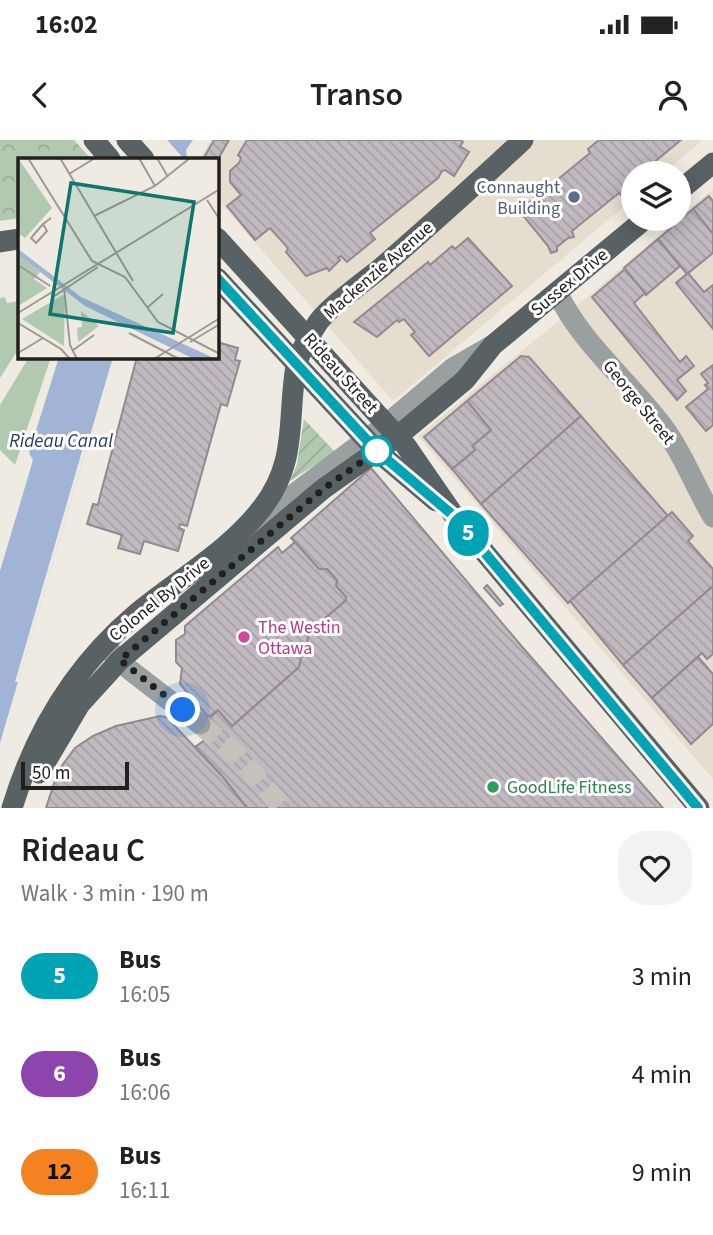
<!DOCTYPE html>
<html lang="en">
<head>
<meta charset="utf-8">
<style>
	body { margin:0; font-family:"Source Sans 3",sans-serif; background:#f2f2f2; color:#222; height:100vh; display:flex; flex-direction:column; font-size:26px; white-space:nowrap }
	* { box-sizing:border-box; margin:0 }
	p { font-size:23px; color:#767676 }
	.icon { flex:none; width:38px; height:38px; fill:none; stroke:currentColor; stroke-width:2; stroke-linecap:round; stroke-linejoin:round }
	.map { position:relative; height:668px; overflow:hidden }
	.drawer { display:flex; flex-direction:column; background:#fff; flex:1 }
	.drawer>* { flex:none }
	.badge { padding:0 14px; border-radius:23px; font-size:24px; line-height:46px }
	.buttons { position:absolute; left:621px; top:21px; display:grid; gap:14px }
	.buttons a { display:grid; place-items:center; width:70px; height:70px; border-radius:50%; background:#fff; box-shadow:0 4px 18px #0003; font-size:35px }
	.scale { position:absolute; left:21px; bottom:18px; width:108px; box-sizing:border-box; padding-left:7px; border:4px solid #21201d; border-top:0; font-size:19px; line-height:24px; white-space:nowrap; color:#21201d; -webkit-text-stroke:5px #fff; paint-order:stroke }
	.you { position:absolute; width:35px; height:35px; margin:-18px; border:5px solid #fff; border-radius:50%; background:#1a73e8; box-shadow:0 0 0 10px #1a73e833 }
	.map>.badge { position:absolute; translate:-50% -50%; box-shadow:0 0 0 4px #fff }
	.round { display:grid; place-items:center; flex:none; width:74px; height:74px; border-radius:28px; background:#f2f2f2 }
	.summary { display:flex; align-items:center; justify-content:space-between; height:119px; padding:0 21px }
	h1 { font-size:33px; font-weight:600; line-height:52px }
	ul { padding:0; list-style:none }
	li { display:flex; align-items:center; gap:21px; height:98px; padding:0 21px }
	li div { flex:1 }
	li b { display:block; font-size:26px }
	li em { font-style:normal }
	li .badge { min-width:77px; font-weight:700; text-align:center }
	.status { display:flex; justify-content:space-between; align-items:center; height:49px; padding:0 35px; background:#fff; direction:ltr }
	.status svg { height:19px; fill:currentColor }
	header { display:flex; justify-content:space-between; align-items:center; height:91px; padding:0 21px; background:#fff; font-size:32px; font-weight:600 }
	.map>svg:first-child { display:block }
</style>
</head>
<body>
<div class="status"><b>16:02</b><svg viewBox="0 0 49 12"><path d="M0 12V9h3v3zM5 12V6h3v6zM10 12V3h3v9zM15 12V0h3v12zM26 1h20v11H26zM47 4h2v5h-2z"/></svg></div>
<header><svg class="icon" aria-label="back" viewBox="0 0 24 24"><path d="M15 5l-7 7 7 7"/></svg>Transo<svg class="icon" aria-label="person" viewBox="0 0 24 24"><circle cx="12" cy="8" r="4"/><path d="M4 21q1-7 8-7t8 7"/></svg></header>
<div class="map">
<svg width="713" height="668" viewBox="0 0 713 668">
	<defs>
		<pattern id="forest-crowns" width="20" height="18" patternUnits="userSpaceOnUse" patternTransform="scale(1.75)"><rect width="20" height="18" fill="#b2c9b1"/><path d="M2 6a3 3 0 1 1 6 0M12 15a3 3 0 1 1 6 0" fill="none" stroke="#99ac98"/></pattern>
		<pattern id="garden-furrows" width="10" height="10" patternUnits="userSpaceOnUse" patternTransform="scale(1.75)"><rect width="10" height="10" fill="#b2c9b1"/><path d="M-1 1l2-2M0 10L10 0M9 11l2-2" fill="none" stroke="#99ac98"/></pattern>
		<pattern id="building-back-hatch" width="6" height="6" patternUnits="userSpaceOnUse" patternTransform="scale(1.75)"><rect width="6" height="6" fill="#c1b9c0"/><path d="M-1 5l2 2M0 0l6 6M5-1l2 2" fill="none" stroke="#a69fa5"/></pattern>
	</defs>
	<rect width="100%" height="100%" fill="#efebe2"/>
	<g fill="#e5dece">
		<polygon points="211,0 703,0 664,33 634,33 633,59 393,261 217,59 217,19 199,19"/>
		<polygon points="713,49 713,639 418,296 585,159"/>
	</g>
	<g fill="#b2c9b1">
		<polygon points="5,157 7,163 19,161 19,208 0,238 0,158"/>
		<polygon points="29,217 51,217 15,325 0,310 0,265"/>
	</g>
	<polygon fill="url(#forest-crowns)" points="0,0 74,0 91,19 19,19 19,78 0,81"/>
	<polygon fill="url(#garden-furrows)" points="304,279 336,313 331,318 318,323 290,341 297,324"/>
	<g fill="#a1b4d6">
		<polygon points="165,0 193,0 186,10 187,19 154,19"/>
		<polygon points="59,217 113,217 0,603 0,431 33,320 29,313"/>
	</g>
	<g fill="#efebe2">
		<polygon points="161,0 167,0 184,19 151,19"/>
		<polygon points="85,301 88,302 18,542 15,542"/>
	</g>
	<g fill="url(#building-back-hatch)" stroke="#928a91" stroke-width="2">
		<polygon points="214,0 229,0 217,21 217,19 203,19"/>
		<polygon points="247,0 460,0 463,2 460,6 469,12 454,36 445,30 442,31 438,38 370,93 375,99 347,122 341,116 338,118 340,120 329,131 327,128 306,136 286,112 288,108 270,88 255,100 227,66 241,55 230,42 230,31 239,23 241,18 238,15"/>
		<polygon points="599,0 681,0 646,29 649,33 634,33 634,47 622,56 619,53 572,91 574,97 568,98 557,107 557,111 551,113 548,106 522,74 517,72 517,68 524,67 534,58 534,54 536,52 540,54 590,13 588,9"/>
		<polygon points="709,56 713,61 713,94 693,69"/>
		<polygon points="693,69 713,94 713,113 687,134 658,99"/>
		<polygon points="468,98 512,146 429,216 411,195 415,192 404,179 399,182 397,180 377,197 354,182 428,122 430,125 452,106 455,109"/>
		<polygon points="658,99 680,126 646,155 624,128"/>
		<polygon points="625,129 645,153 634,163 680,222 686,216 694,226 677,240 686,251 677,260 592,157"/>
		<polygon points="688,133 704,152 713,145 713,189 676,143"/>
		<polygon points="217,202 238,208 235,220 240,221 227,266 221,264 187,386 180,384 179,388 184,390 178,411 144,401 140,414 118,408 122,395 87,384 93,364 98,365 99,360 137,217 217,217"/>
		<polygon points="521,216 529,217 581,276 481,364 452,329 475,310 472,306 491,290 467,261"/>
		<polygon points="713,225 713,285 706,291 686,267 708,249 705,245 708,243 701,234"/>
		<polygon points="467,261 491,290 472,306 475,310 452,329 424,297"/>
		<polygon points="581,276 668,376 568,463 481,364"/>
		<polygon points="371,328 524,509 663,668 247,668 222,636 195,607 209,597 209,579 218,570 232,586 299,527 303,508 307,504 308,493 346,460 346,457 336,446 337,440 327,429 319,429 291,398"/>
		<polygon points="672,372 693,396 688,401 713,429 713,446 623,525 570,461"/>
		<polygon points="295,402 319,429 327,429 337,440 336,446 346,457 346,460 308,493 307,504 303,508 299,527 232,586 218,570 208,577 180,544 182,528 176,522 176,500 185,494 185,486 278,407 282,413"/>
		<polygon points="487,445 503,464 500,466 484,448"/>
		<polygon points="713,446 713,514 707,519 702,513 652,558 623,525"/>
		<polygon points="698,517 713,534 713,584 691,604 652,558"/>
		<polygon points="160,576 174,579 171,582 222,636 247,668 46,668 58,631 75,608 93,596 116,586"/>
	</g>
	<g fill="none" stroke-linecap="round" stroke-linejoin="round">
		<polyline stroke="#c6c2bb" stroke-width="21" stroke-dasharray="21 10" stroke-linecap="butt" points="200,584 235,613 283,668"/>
		<g stroke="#9a9fa0" stroke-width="21">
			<path d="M557 152C580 201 624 237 657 279 681 308 694 345 713 377"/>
			<polyline points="252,386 387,284 453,228 491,206"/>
			<polyline points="107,508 130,530 200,584"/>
		</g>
		<g stroke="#586163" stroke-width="21">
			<polyline points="94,0 110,19"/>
			<polyline points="679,51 713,23"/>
			<polyline points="217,98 406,306 455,377 699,668"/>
			<polyline points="0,102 19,99"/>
			<polyline points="217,138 377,311 436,361"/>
			<polyline points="39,633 80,564 120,520 323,349 398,296 465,240 493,205 645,79"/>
			<path d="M12 668C35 592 76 525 136 474 178 439 228 412 262 368 298 322 287 279 296 226 299 213 310 195 317 184 326 169 366 140 381 128 429 86 476 44 523 0"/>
		</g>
		<polyline stroke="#586163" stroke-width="21" points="127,0 144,19"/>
	</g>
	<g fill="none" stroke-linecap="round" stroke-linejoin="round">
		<g stroke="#fff" stroke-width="16">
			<polyline id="line" points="217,138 377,311 455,377 698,668"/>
		</g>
		<use href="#line" stroke="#00a3b4" stroke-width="10"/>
		<polyline stroke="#21201d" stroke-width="7" stroke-dasharray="0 12.6" points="183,570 120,520 323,349 377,311"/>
	</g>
	<circle fill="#5c6f8a" stroke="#fff" stroke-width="2.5" cx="574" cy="57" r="7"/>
	<circle fill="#fff" stroke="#00a3b4" stroke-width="3.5" cx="377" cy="311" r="14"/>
	<circle fill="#d1479c" stroke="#fff" stroke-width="2.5" cx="244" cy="497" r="7"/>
	<circle fill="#2e9e5b" stroke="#fff" stroke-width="2.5" cx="493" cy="647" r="7"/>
	<g text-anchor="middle" stroke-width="6" stroke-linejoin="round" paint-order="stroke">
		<g font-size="18" fill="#4e5e75" stroke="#fff" text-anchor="end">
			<text x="560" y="53">Connaught<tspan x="560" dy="21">Building</tspan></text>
		</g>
		<g font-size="18" fill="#21201d" stroke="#fff">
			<text transform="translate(378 130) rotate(-41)" y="6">Mackenzie Avenue</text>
			<text transform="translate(569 142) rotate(-40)" y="6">Sussex Drive</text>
			<text transform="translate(341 233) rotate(48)" y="6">Rideau Street</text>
			<text transform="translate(639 262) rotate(51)" y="6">George Street</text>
			<text transform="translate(159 459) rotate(-39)" y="6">Colonel By Drive</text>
		</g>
		<g font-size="18" fill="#b23c85" stroke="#fff" text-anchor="start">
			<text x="258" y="493">The Westin<tspan x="258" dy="21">Ottawa</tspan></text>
		</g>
		<g font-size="18" fill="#27864d" stroke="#fff" text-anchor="start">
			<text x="507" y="653">GoodLife Fitness</text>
		</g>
		<g font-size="19" font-style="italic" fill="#233b68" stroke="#fff">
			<text x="61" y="307">Rideau Canal</text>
		</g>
	</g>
	<g transform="translate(18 18)">
		<rect width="201" height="201" fill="#efebe2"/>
		<path d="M63 153 81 168 60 184 59 170 64 169Z" fill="#b2c9b1"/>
		<path d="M0 0 34 50 7 80 0 75ZM0 97 22 114 16 121 29 130 0 148ZM45 137 47 141 46 188 4 161Z" fill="#b2c9b1"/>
		<path d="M0 91 63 139 198 201H176L67 148 0 97Z" fill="#a1b4d6"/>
		<path fill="none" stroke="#9d9a93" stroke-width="2" d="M10 0 74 103 107 119 140 164 202 196M42 0 115 123M121 0 137 28M139 0 150 19M51 16 77 0M189 42 202 62M76 58 137 28 172 0M25 66 29 73 18 85 13 80 25 66 33 60M0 107 32 128M46 130 52 187 59 201M35 139 80 109M129 150 145 136M0 155 202 31M0 165 43 191 52 201M111 175 161 201M172 184 202 166M54 193 76 177M0 195 25 180M136 201 202 160"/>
		<path fill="#0f766e" fill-opacity="0.15" stroke="#0f766e" stroke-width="3.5" d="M53 25 176 44 155 175 32 156Z"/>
		<rect width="201" height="201" fill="none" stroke="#21201d" stroke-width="3.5"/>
	</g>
</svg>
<div class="buttons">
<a><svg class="icon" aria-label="layers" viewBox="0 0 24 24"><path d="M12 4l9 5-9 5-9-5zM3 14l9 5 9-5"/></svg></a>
</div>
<div class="scale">50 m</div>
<div class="you" style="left:183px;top:570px"></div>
<b class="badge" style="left:468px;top:393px;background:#00a3b4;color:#fff">5</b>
</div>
<section class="drawer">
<div class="summary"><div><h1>Rideau C</h1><p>Walk · 3 min · 190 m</p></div><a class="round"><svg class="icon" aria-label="heart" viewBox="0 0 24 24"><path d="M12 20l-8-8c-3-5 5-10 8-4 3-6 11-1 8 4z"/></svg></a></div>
<ul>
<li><span class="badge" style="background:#00a3b4;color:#fff">5</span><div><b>Bus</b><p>16:05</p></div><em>3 min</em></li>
<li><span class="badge" style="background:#8e44ad;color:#fff">6</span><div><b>Bus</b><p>16:06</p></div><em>4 min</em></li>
<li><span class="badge" style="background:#f58220;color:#111">12</span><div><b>Bus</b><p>16:11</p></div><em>9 min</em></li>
</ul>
</section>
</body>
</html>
